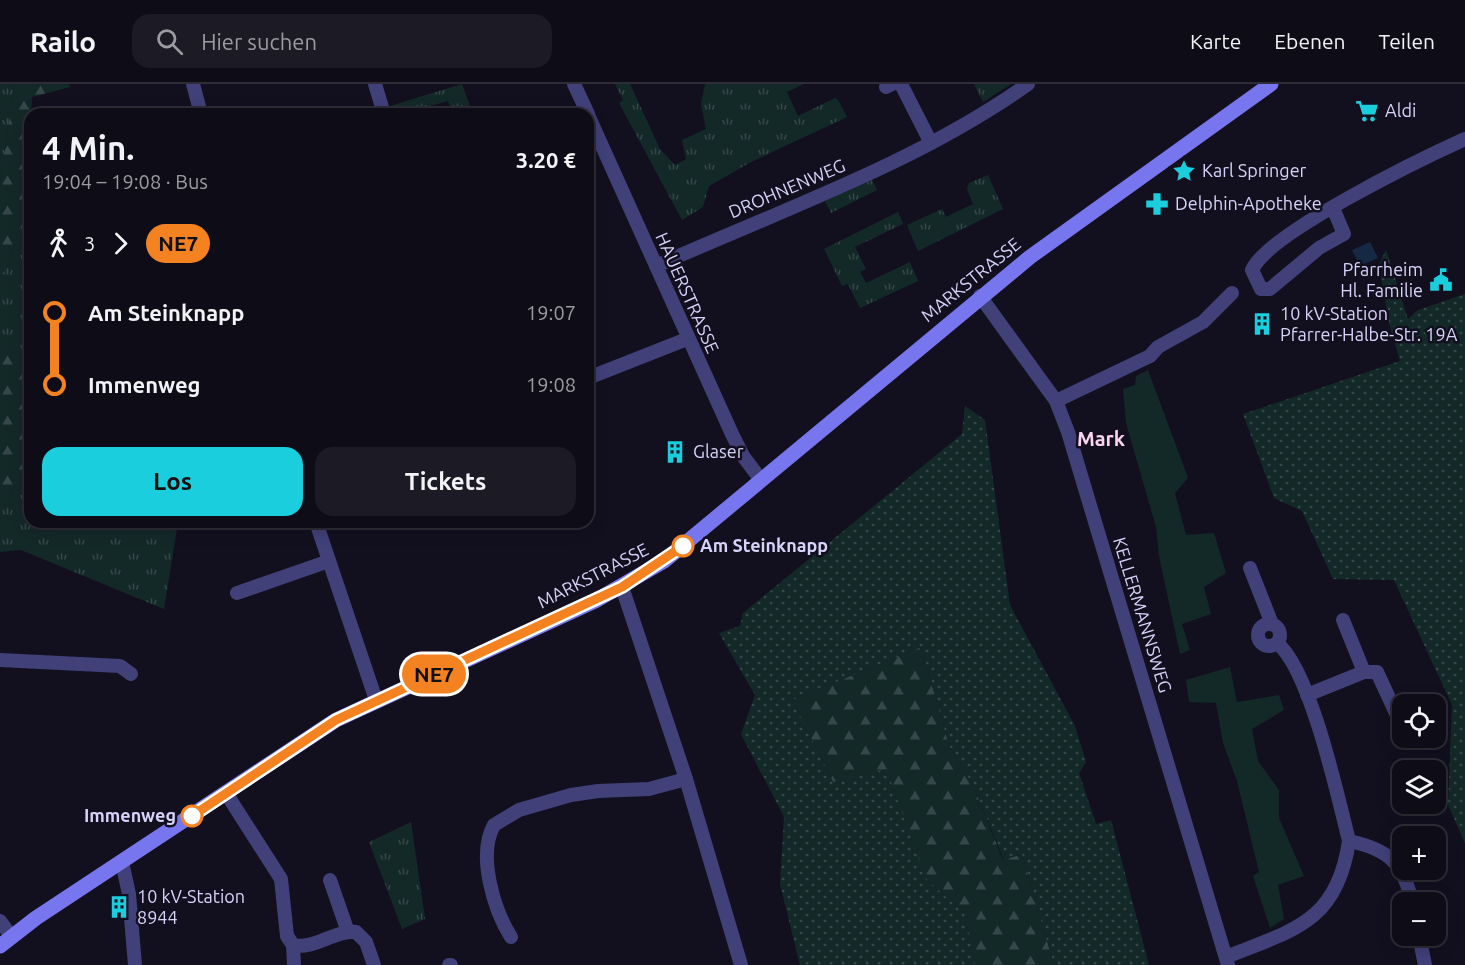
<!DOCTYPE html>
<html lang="de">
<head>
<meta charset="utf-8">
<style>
	body { margin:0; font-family:Ubuntu,sans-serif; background:#1c1a24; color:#f1f3f6; height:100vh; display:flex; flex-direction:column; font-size:22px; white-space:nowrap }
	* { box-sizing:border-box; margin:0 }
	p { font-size:20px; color:#9b9ba1 }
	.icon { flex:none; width:33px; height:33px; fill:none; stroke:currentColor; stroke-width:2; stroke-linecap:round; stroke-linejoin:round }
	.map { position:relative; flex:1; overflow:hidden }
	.side { position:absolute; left:24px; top:24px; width:570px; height:420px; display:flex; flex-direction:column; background:#0e0c17; border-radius:18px; box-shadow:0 3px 15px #0003,0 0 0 2px #2e2c36 }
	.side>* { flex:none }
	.badge { padding:0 12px; border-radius:20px; font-size:21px; line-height:39px }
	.tools { position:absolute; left:1392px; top:610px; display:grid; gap:12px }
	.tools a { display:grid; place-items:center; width:54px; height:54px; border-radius:12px; background:#0e0c17; box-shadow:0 3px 15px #0003,0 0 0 2px #2e2c36; font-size:30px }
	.map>.badge { position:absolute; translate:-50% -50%; box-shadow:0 0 0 3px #fff }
	.legs { display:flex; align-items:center; gap:9px; height:66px; padding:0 18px; font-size:20px }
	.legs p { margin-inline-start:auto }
	.head { display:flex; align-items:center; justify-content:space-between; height:102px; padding:0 18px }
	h1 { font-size:33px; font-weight:700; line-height:45px }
	.primary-button { display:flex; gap:12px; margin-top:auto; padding:12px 18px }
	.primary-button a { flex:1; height:69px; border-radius:18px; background:#1bcede; color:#111; font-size:24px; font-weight:700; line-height:69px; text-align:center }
	.primary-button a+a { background:#1c1a24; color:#f1f3f6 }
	ul { padding:0 18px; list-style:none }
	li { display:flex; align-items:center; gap:21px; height:72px; font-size:22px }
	li i { display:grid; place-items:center; width:9px; height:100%; margin:0 8px; background:currentColor }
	li i::after { content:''; width:15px; height:15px; margin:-8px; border:4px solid; border-radius:50%; background:#0e0c17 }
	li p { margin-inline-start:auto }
	li:first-child i { background:linear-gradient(#0000 50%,currentColor 0) }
	li:last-child i { background:linear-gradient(currentColor 50%,#0000 0) }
	header { display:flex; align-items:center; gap:36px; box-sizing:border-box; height:84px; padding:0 30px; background:#0e0c17; border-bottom:2px solid #2e2c36 }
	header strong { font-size:28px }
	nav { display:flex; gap:33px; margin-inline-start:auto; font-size:21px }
	.search { width:420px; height:54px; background:#1c1a24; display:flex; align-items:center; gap:15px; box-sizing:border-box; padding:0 21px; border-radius:18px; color:#9b9ba1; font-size:22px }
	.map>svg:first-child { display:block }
</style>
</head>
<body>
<header>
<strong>Railo</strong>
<div class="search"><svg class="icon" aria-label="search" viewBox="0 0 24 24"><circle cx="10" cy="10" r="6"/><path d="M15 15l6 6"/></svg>Hier suchen</div>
<nav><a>Karte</a><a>Ebenen</a><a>Teilen</a></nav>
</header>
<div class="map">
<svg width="1465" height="881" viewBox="0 0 1465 881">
	<defs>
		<pattern id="grass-tufts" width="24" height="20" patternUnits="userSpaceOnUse" patternTransform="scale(1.5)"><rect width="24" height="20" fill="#132928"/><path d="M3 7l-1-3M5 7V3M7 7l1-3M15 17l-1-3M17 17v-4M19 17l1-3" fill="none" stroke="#354748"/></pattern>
		<pattern id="forest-firs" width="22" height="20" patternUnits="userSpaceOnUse" patternTransform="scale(1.5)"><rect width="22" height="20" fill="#132928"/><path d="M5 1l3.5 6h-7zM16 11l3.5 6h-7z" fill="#354748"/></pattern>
		<pattern id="park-dots" width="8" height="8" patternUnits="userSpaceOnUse" patternTransform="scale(1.5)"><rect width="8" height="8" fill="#132928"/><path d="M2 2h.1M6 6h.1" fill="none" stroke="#354748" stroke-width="1.8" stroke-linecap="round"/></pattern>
	</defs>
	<rect width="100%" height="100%" fill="#12101f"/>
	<g fill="url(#grass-tufts)">
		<polygon points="0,0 14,0 0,97"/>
		<polygon points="462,0 473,30 453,30 448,17 413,27 413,30 392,30 390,22"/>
		<polygon points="615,0 630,0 660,65 675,81 686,75 682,56 706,45 701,20 705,0 804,0 787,8 798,32 835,14 838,16 847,33 751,78 709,102 703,123 682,136 619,19 623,16"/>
		<polygon points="974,0 1011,0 983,18"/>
		<polygon points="29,58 30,271 14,278 0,257 0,200 25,130"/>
		<polygon points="988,91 1003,125 918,167 907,141 942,125 946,133 973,120 967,105 969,99"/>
		<polygon points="872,96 877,106 831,129 825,117"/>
		<polygon points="898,128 903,140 855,163 866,185 860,188 866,199 910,178 918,197 860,224 848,200 842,202 824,165"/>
		<polygon points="30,400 30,438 178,438 164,525 21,466 0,468 0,407"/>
		<polygon points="411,738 425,835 402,845 369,758"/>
	</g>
	<g fill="url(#forest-firs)">
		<polygon points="14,0 69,0 70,3 32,13 25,130 0,200 0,97"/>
		<polygon points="0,257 14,277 30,271 30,400 0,407"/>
		<polygon points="921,563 949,661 973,701 1003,776 1022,770 1054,881 975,881 965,830 927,796 911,758 833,698 792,616"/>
	</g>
	<g fill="url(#park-dots)">
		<polygon points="1386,166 1408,235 1418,226 1465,210 1465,759 1448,721 1452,621 1394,496 1333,495 1302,427 1274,414 1243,330 1400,277 1389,239 1379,180"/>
		<polygon points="965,322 985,336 1010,521 1075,642 1086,678 1079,689 1096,740 1111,736 1149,881 1054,881 1022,770 1004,776 973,701 949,661 921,563 792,616 833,698 886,685 927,796 965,830 975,881 800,881 780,800 784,733 741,650 755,611 719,549 740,542 743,529 962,350"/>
	</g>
	<g fill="#132928">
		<polygon points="1148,286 1188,394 1175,409 1186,451 1214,449 1226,489 1204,503 1211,530 1182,540 1190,566 1180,570 1159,472 1156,443 1126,339 1123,305 1135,301 1136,292"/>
		<polygon points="1230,583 1237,618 1279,611 1284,626 1252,645 1258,677 1279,706 1279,734 1304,792 1278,801 1284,835 1270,844 1253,792 1259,788 1237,697 1223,659 1216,619 1189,618 1186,596"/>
	</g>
	<polygon fill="#152844" points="1370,158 1378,174 1360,182 1352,166"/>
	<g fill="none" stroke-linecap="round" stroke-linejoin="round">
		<g stroke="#414079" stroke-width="14">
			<polyline points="193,0 201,30"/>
			<polyline points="375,0 384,30"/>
			<polyline points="574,0 588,30"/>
			<polyline points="901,0 931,59"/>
			<polyline points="886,3 892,0"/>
			<polyline points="588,31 732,350 743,372 761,396"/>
			<path d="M1333 124 1344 150 1319 164 1270 205H1261L1252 186C1268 149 1423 74 1465 55"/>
			<path d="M656 182C781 126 915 80 1028 0"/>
			<polyline points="980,212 1056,317 1068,348 1228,881"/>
			<polyline points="588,294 687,255"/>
			<polyline points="1056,317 1150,272 1158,263 1203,238 1232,209"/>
			<polyline points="316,438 376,616"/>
			<polyline points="1250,484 1272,540"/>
			<polyline points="622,503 686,695 741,881"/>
			<polyline points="237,509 329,477"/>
			<polyline points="1343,536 1364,588"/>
			<circle cx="1269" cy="551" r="11"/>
			<polyline points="0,576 120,582 131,590"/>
			<polyline points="1307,611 1364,588 1377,588 1402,642"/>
			<polyline points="226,709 281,795 287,852 293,861 294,881"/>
			<path d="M1349 757C1388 765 1404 779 1412 819"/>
			<polyline points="122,778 129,810 135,881"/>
			<polyline points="330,796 348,848"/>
			<polyline points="0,837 11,852"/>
			<polyline points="1419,852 1425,881"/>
			<path d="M511 853C494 826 477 771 494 741L519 726 571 711 598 707 649 705 686 695"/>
			<path d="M293 861C314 866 334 846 356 848L366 858 374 881"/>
			<path d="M1226 873C1293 846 1337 839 1349 757 1338 713 1310 585 1277 559"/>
			<polyline points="449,881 451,881"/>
		</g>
		<polyline stroke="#7776ee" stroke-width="15" points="0,862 36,834 336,636 595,517 664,477 1030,173 1271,0"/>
	</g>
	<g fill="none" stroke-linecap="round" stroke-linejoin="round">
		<g stroke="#fff" stroke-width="14">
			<polyline id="line-1" points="192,732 336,636 622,503 683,462"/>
		</g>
		<use href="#line-1" stroke="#f58220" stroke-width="9"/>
	</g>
	<defs>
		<g id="supermarket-bare" transform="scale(1.8)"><path d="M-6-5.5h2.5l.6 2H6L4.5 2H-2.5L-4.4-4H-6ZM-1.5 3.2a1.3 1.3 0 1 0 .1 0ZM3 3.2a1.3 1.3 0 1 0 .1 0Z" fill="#1bcede" stroke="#12101f" stroke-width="2.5" paint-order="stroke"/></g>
		<g id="sight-bare" transform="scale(1.8)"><path d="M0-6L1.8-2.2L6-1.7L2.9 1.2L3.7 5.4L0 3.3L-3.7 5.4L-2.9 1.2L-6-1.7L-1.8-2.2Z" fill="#1bcede" stroke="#12101f" stroke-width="2.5" paint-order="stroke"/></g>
		<g id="pharmacy-bare" transform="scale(1.8)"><path d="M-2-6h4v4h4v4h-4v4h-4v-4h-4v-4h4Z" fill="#1bcede" stroke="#12101f" stroke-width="2.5" paint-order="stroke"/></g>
		<g id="civic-bare" transform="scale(1.8)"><path d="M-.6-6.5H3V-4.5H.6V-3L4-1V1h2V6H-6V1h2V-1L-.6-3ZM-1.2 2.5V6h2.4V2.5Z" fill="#1bcede" stroke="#12101f" stroke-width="2.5" paint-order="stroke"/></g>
		<g id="building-bare" transform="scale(1.8)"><path d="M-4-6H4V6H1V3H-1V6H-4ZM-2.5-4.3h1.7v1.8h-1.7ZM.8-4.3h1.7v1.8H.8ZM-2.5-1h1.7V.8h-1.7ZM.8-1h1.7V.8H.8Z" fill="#1bcede" stroke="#12101f" stroke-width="2.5" paint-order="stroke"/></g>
	</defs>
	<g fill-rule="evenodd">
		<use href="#supermarket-bare" x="1367" y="27"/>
		<use href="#sight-bare" x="1184" y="87"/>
		<use href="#pharmacy-bare" x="1157" y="120"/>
		<use href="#civic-bare" x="1441" y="196"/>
		<use href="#building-bare" x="1262" y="240"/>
		<use href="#building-bare" x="675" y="368"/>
		<use href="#building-bare" x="119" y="823"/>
	</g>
	<g fill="#fff" stroke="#f58220" stroke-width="3">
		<circle cx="683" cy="462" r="10"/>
		<circle cx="192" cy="732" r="10"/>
	</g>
	<g text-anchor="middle" stroke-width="5" stroke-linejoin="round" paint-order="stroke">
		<g font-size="18" fill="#d7d3fa" stroke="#12101f" text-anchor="start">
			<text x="1385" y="33">Aldi</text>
			<text x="1202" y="93">Karl Springer</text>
			<text x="1175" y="126">Delphin-Apotheke</text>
			<text x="1423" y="192" text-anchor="end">Pfarrheim<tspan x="1423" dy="21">Hl. Familie</tspan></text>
			<text x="1280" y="236">10 kV-Station<tspan x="1280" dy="21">Pfarrer-Halbe-Str. 19A</tspan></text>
			<text x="693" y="374">Glaser</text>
			<text x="137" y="819">10 kV-Station<tspan x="137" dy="21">8944</tspan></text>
		</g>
		<g font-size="18" fill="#d7d3fa" stroke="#12101f">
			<text transform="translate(787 105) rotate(-23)" y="6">DROHNENWEG</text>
			<text transform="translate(971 196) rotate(-39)" y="6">MARKSTRASSE</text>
			<text transform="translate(687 209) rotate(66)" y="6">HAUERSTRASSE</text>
			<text transform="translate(593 492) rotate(-27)" y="6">MARKSTRASSE</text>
			<text transform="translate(1142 531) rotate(73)" y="6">KELLERMANNSWEG</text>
		</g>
		<g font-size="18" font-weight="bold" fill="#d7d3fa" stroke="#12101f" text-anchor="start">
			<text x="700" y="468">Am Steinknapp</text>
			<text x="176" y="738" text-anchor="end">Immenweg</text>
		</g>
		<g font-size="20" font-weight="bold" fill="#fad5ed" stroke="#12101f">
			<text x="1101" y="362">Mark</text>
		</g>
	</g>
</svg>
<div class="tools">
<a><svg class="icon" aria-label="locate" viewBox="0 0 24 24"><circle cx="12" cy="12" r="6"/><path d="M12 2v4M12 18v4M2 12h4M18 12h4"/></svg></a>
<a><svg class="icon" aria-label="layers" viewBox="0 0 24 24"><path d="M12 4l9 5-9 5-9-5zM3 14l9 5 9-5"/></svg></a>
<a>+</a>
<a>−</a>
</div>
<b class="badge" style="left:434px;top:590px;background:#f58220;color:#111">NE7</b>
<section class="side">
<div class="head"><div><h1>4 Min.</h1><p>19:04 – 19:08 · Bus</p></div><b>3.20 €</b></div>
<div class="legs"><svg class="icon" aria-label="walk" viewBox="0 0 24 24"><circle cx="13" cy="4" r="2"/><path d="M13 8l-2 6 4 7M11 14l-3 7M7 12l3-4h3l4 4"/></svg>3<svg class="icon" aria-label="forward" viewBox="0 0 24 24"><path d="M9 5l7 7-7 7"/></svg><b class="badge" style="background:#f58220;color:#111">NE7</b></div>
<ul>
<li><i style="color:#f58220"></i><b>Am Steinknapp</b><p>19:07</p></li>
<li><i style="color:#f58220"></i><b>Immenweg</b><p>19:08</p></li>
</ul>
<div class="primary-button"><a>Los</a><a>Tickets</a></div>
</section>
</div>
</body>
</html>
